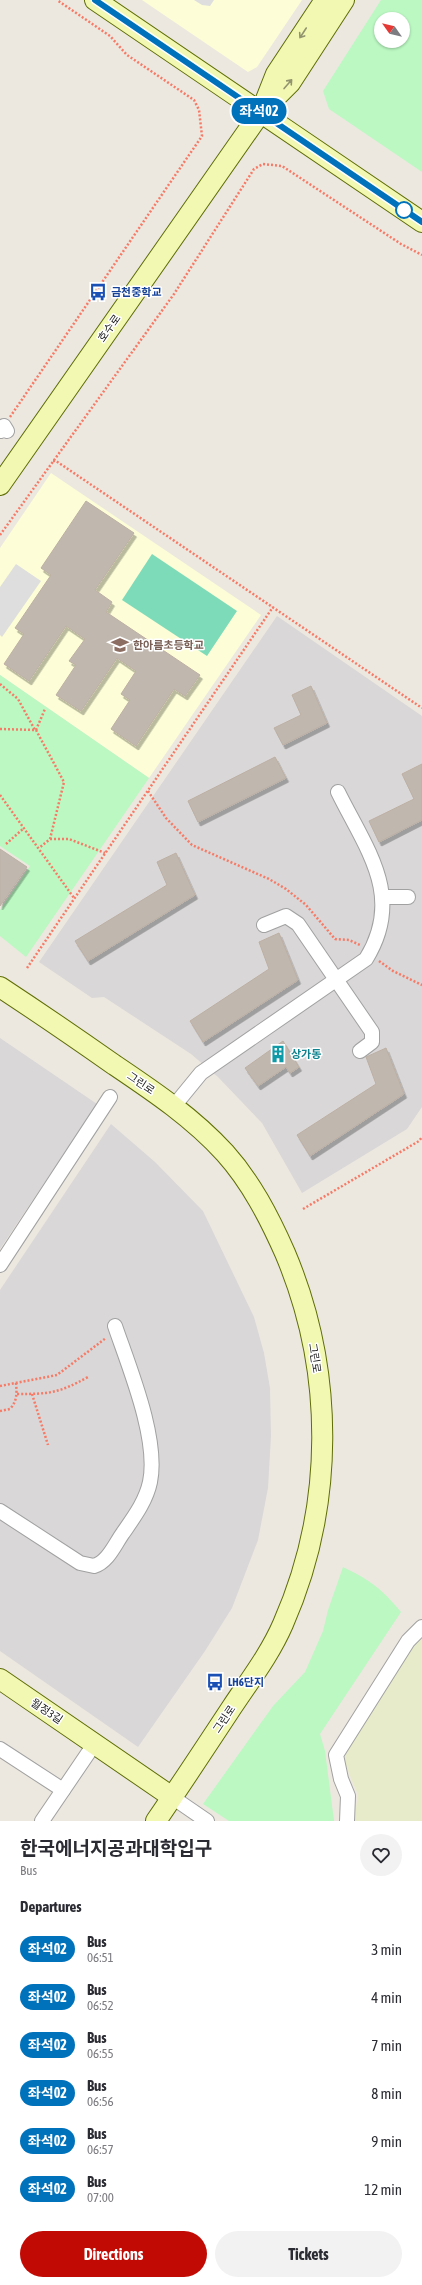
<!DOCTYPE html>
<html lang="en">
<head>
<meta charset="utf-8">
<style>
	body { margin:0; font-family:"Asap Condensed","Noto Sans KR",sans-serif; background:#f2f2f3; color:#2b2b33; height:100vh; display:flex; flex-direction:column; font-size:15px; white-space:nowrap }
	* { box-sizing:border-box; margin:0 }
	p { font-size:13px; color:#7c7c81 }
	.icon { flex:none; width:22px; height:22px; fill:none; stroke:currentColor; stroke-width:2; stroke-linecap:round; stroke-linejoin:round }
	.map { position:relative; height:1821px; overflow:hidden }
	.drawer { display:flex; flex-direction:column; background:#fff; flex:1 }
	.drawer>* { flex:none }
	.badge { padding:0 8px; border-radius:13px; font-size:14px; line-height:26px }
	.needle { width:26px; rotate:304deg }
	.buttons { position:absolute; left:374px; top:12px; display:grid; gap:8px }
	.buttons a { display:grid; place-items:center; width:36px; height:36px; border-radius:50%; background:#fff; box-shadow:0 1px 3px #0004; font-size:20px }
	.map>.badge { position:absolute; translate:-50% -50%; box-shadow:0 0 0 2px #fff }
	h2 { padding:0 20px; font-size:15px; line-height:36px }
	.round { display:grid; place-items:center; flex:none; width:42px; height:42px; border-radius:21px; background:#f2f2f3 }
	.overview { display:flex; align-items:center; justify-content:space-between; height:68px; padding:0 20px }
	h1 { font-size:19px; font-weight:700; line-height:30px }
	.cta { display:flex; gap:8px; margin-top:auto; padding:8px 20px }
	.cta a { flex:1; height:46px; border-radius:24px; background:#c10a04; color:#fff; font-size:16px; font-weight:700; line-height:46px; text-align:center }
	.cta a+a { background:#f2f2f3; color:#2b2b33 }
	ul { padding:0; list-style:none }
	li { display:flex; align-items:center; gap:12px; height:48px; padding:0 20px }
	li div { flex:1 }
	li b { display:block; font-size:15px }
	li em { font-style:normal }
	li .badge { min-width:44px; font-weight:700; text-align:center }
	.map>svg:first-child { display:block }
</style>
</head>
<body>
<div class="map">
<svg width="422" height="1821" viewBox="0 0 422 1821">
	<defs>
		<filter id="shadow"><feDropShadow dx="2.5" dy="4" stdDeviation="0" flood-color="#0004"/></filter>
	</defs>
	<rect width="100%" height="100%" fill="#ece8e0"/>
	<g fill="#d9d7d7">
		<polygon points="277,616 422,716 422,1107 407,1129 302,1193 262,1123 218,1077 191,1054 104,997 92,998 39,962"/>
		<polygon points="0,1038 97,1104 0,1249"/>
		<polygon points="111,1124 155,1162 203,1211 254,1317 264,1353 270,1388 271,1436 268,1488 258,1540 232,1608 205,1651 138,1747 0,1651 0,1290"/>
	</g>
	<g fill="#fdfed7">
		<polygon points="142,0 302,0 257,67 248,72"/>
		<polygon points="51,473 261,615 149,778 0,675 0,548"/>
	</g>
	<polygon fill="#e8ebca" points="422,1634 422,1821 354,1821 358,1795 344,1761 349,1746 415,1641"/>
	<g fill="#bbf8c2" fill-rule="evenodd">
		<path d="M381 0H422V172L329 109 323 91ZM381 19H403V41H381Z"/>
		<polygon points="0,675 149,778 26,957 0,936 0,910 30,866 0,846"/>
		<path d="M343 1567C370 1580 382 1589 401 1612L320 1734 325 1751 334 1821H229L203 1804 273 1706 305 1672 323 1631 328 1610Z"/>
	</g>
	<polygon fill="#7edbba" points="152,554 237,611 207,656 122,600"/>
	<g fill="#dedede">
		<polygon points="194,0 214,0 210,6 202,5"/>
		<polygon points="16,564 41,581 2,637 0,635 0,587"/>
	</g>
	<g fill="#c0b8af" stroke="#bdafa3" filter="url(#shadow)">
		<polygon points="86,501 134,533 95,590 112,602 106,612 200,675 185,696 174,689 136,746 111,729 130,700 121,694 136,671 117,658 81,711 56,695 76,665 69,661 85,639 66,626 29,681 4,664 24,634 15,628 51,575 41,568"/>
		<polygon points="311,686 327,723 283,745 274,728 301,715 292,695"/>
		<polygon points="275,757 286,778 198,822 188,801"/>
		<polygon points="422,764 422,820 379,842 369,821 414,799 402,774"/>
		<polygon points="0,849 27,867 0,906"/>
		<polygon points="176,853 195,895 88,961 75,941 167,885 157,862"/>
		<polygon points="279,933 298,980 203,1042 190,1021 269,969 259,942"/>
		<polygon points="283,1041 299,1067 290,1073 286,1067 258,1086 245,1068"/>
		<polygon points="386,1048 404,1094 310,1156 297,1135 376,1084 366,1057"/>
	</g>
	<g fill="none" stroke-linecap="round" stroke-linejoin="round">
		<g stroke="#a1a1a1" stroke-width="16">
			<g id="street">
				<polyline points="1,431 4,426 7,431"/>
				<polyline points="383,897 408,897"/>
				<polyline points="264,925 286,916 298,924 372,1032 372,1042 360,1051"/>
				<path d="M174 1106 201 1073 366 959C405 896 366 849 338 792"/>
				<polyline points="0,1265 110,1097"/>
				<path d="M0 1511 80 1563 94 1566C108 1562 115 1544 123 1533 134 1517 146 1501 150 1482 159 1439 129 1367 115 1326"/>
				<polyline points="0,1749 63,1790"/>
				<polyline points="172,1797 207,1821"/>
				<polyline points="42,1821 95,1743"/>
				<polyline points="347,1821 348,1796 341,1779 336,1755 408,1641 422,1627"/>
			</g>
		</g>
		<g stroke="#5e6d06" stroke-width="22">
			<g id="secondary">
				<polyline points="95,0 422,222"/>
				<polyline points="325,0 276,74 261,112 290,83 344,0"/>
				<polyline points="0,485 261,112"/>
				<path d="M0 987C38 1012 76 1038 113 1064 153 1091 192 1117 225 1153 251 1182 269 1217 285 1253 335 1371 335 1506 283 1624 270 1654 250 1680 232 1707 207 1745 182 1783 156 1821"/>
				<polyline points="0,1679 172,1797"/>
			</g>
		</g>
		<g stroke="#f77a66" stroke-width="2.5" stroke-dasharray="2 2" stroke-linecap="butt">
			<polyline points="10,417 202,136 199,110 194,100 127,55 110,36 57,0"/>
			<polyline points="53,461 56,461 422,708"/>
			<polyline points="0,535 174,294 254,169 263,164 282,166 401,244 422,255"/>
			<polyline points="0,684 18,699 35,730"/>
			<polyline points="0,729 36,730 64,782 50,839 39,848"/>
			<polyline points="36,730 45,709"/>
			<polyline points="148,791 166,818 192,845 269,879 286,889 306,905 335,939 349,940 360,945"/>
			<polyline points="0,795 74,898"/>
			<polyline points="50,839 69,839 105,853"/>
			<polyline points="6,844 24,828"/>
			<polyline points="379,961 393,971 422,985"/>
			<polyline points="27,968 273,607"/>
			<polyline points="303,1209 419,1141 422,1137"/>
			<polyline points="0,1386 57,1375 106,1338"/>
			<path d="M17 1394C50 1394 59 1393 88 1377"/>
			<polyline points="32,1394 48,1445"/>
			<path d="M0 1411 10 1409C17 1401 17 1394 16 1383"/>
		</g>
		<use href="#street" stroke="#fff" stroke-width="14"/>
		<use href="#secondary" stroke="#f2f8b2" stroke-width="20"/>
	</g>
	<defs><path id="oneway-shaft" d="M-6 0H5M1.5-3L5.5 0L1.5 3" fill="none" stroke-width="1.6" stroke-linecap="round" stroke-linejoin="round"/></defs>
	<g stroke="#91946e">
		<use href="#oneway-shaft" transform="translate(303 33) rotate(123)"/>
		<use href="#oneway-shaft" transform="translate(288 84) rotate(-49)"/>
	</g>
	<g fill="none" stroke-linecap="round" stroke-linejoin="round">
		<g stroke="#fff" stroke-width="9">
			<polyline id="line" points="95,0 422,222"/>
		</g>
		<use href="#line" stroke="#0072bc" stroke-width="6"/>
	</g>
	<defs>
		<g id="bus-bare" transform="scale(1.38)"><path d="M-5-6H5V4H4V6H2V4H-2V6H-4V4H-5ZM-3.5-4V0h7V-4ZM-3.5 1.2v1.5H-2V1.2ZM2 1.2v1.5H3.5V1.2Z" fill="#1a4fb4" stroke="#fff" stroke-width="2.5" paint-order="stroke"/></g>
		<g id="school-bare" transform="scale(1.38)"><path d="M0-5L7-2L0 1L-7-2ZM-4 1L0 2.5L4 1V4Q0 6-4 4Z" fill="#8d6e63" stroke="#fff" stroke-width="2.5" paint-order="stroke"/></g>
		<g id="building-bare" transform="scale(1.38)"><path d="M-4-6H4V6H1V3H-1V6H-4ZM-2.5-4.3h1.7v1.8h-1.7ZM.8-4.3h1.7v1.8H.8ZM-2.5-1h1.7V.8h-1.7ZM.8-1h1.7V.8H.8Z" fill="#0f9aa8" stroke="#fff" stroke-width="2.5" paint-order="stroke"/></g>
	</defs>
	<g fill-rule="evenodd">
		<use href="#bus-bare" x="98" y="292"/>
		<use href="#school-bare" x="120" y="645"/>
		<use href="#building-bare" x="278" y="1054"/>
		<use href="#bus-bare" x="215" y="1682"/>
	</g>
	<circle fill="#fff" stroke="#0072bc" stroke-width="2" cx="404" cy="210" r="8"/>
	<g text-anchor="middle" stroke-width="3" stroke-linejoin="round" paint-order="stroke">
		<g font-size="11" font-weight="bold" fill="#164399" stroke="#fff" text-anchor="start">
			<text x="111" y="296">금천중학교</text>
			<text x="228" y="1686">LH6단지</text>
		</g>
		<g font-size="11" fill="#1a1a1a" stroke="#fff">
			<text transform="translate(109 328) rotate(-55)" y="4">호수로</text>
			<text transform="translate(141 1083) rotate(34)" y="4">그린로</text>
			<text transform="translate(315 1358) rotate(81)" y="4">그린로</text>
			<text transform="translate(47 1711) rotate(34)" y="4">월정3길</text>
			<text transform="translate(224 1719) rotate(-56)" y="4">그린로</text>
		</g>
		<g font-size="11" font-weight="bold" fill="#785e54" stroke="#fff" text-anchor="start">
			<text x="133" y="649">한아름초등학교</text>
		</g>
		<g font-size="11" font-weight="bold" fill="#0d838f" stroke="#fff" text-anchor="start">
			<text x="291" y="1058">상가동</text>
		</g>
	</g>
</svg>
<div class="buttons">
<a><svg class="needle" viewBox="-14 -14 28 28"><path d="M0-13l5 13h-10z" fill="#e53935"/><path d="M0 13l5-13h-10z" fill="#7c7c81"/></svg></a>
</div>
<b class="badge" style="left:259px;top:111px;background:#0072bc;color:#fff">좌석02</b>
</div>
<section class="drawer">
<div class="overview"><div><h1>한국에너지공과대학입구</h1><p>Bus</p></div><a class="round"><svg class="icon" aria-label="heart" viewBox="0 0 24 24"><path d="M12 20l-8-8c-3-5 5-10 8-4 3-6 11-1 8 4z"/></svg></a></div>
<h2>Departures</h2>
<ul>
<li><span class="badge" style="background:#0072bc;color:#fff">좌석02</span><div><b>Bus</b><p>06:51</p></div><em>3 min</em></li>
<li><span class="badge" style="background:#0072bc;color:#fff">좌석02</span><div><b>Bus</b><p>06:52</p></div><em>4 min</em></li>
<li><span class="badge" style="background:#0072bc;color:#fff">좌석02</span><div><b>Bus</b><p>06:55</p></div><em>7 min</em></li>
<li><span class="badge" style="background:#0072bc;color:#fff">좌석02</span><div><b>Bus</b><p>06:56</p></div><em>8 min</em></li>
<li><span class="badge" style="background:#0072bc;color:#fff">좌석02</span><div><b>Bus</b><p>06:57</p></div><em>9 min</em></li>
<li><span class="badge" style="background:#0072bc;color:#fff">좌석02</span><div><b>Bus</b><p>07:00</p></div><em>12 min</em></li>
</ul>
<div class="cta"><a>Directions</a><a>Tickets</a></div>
</section>
</body>
</html>
